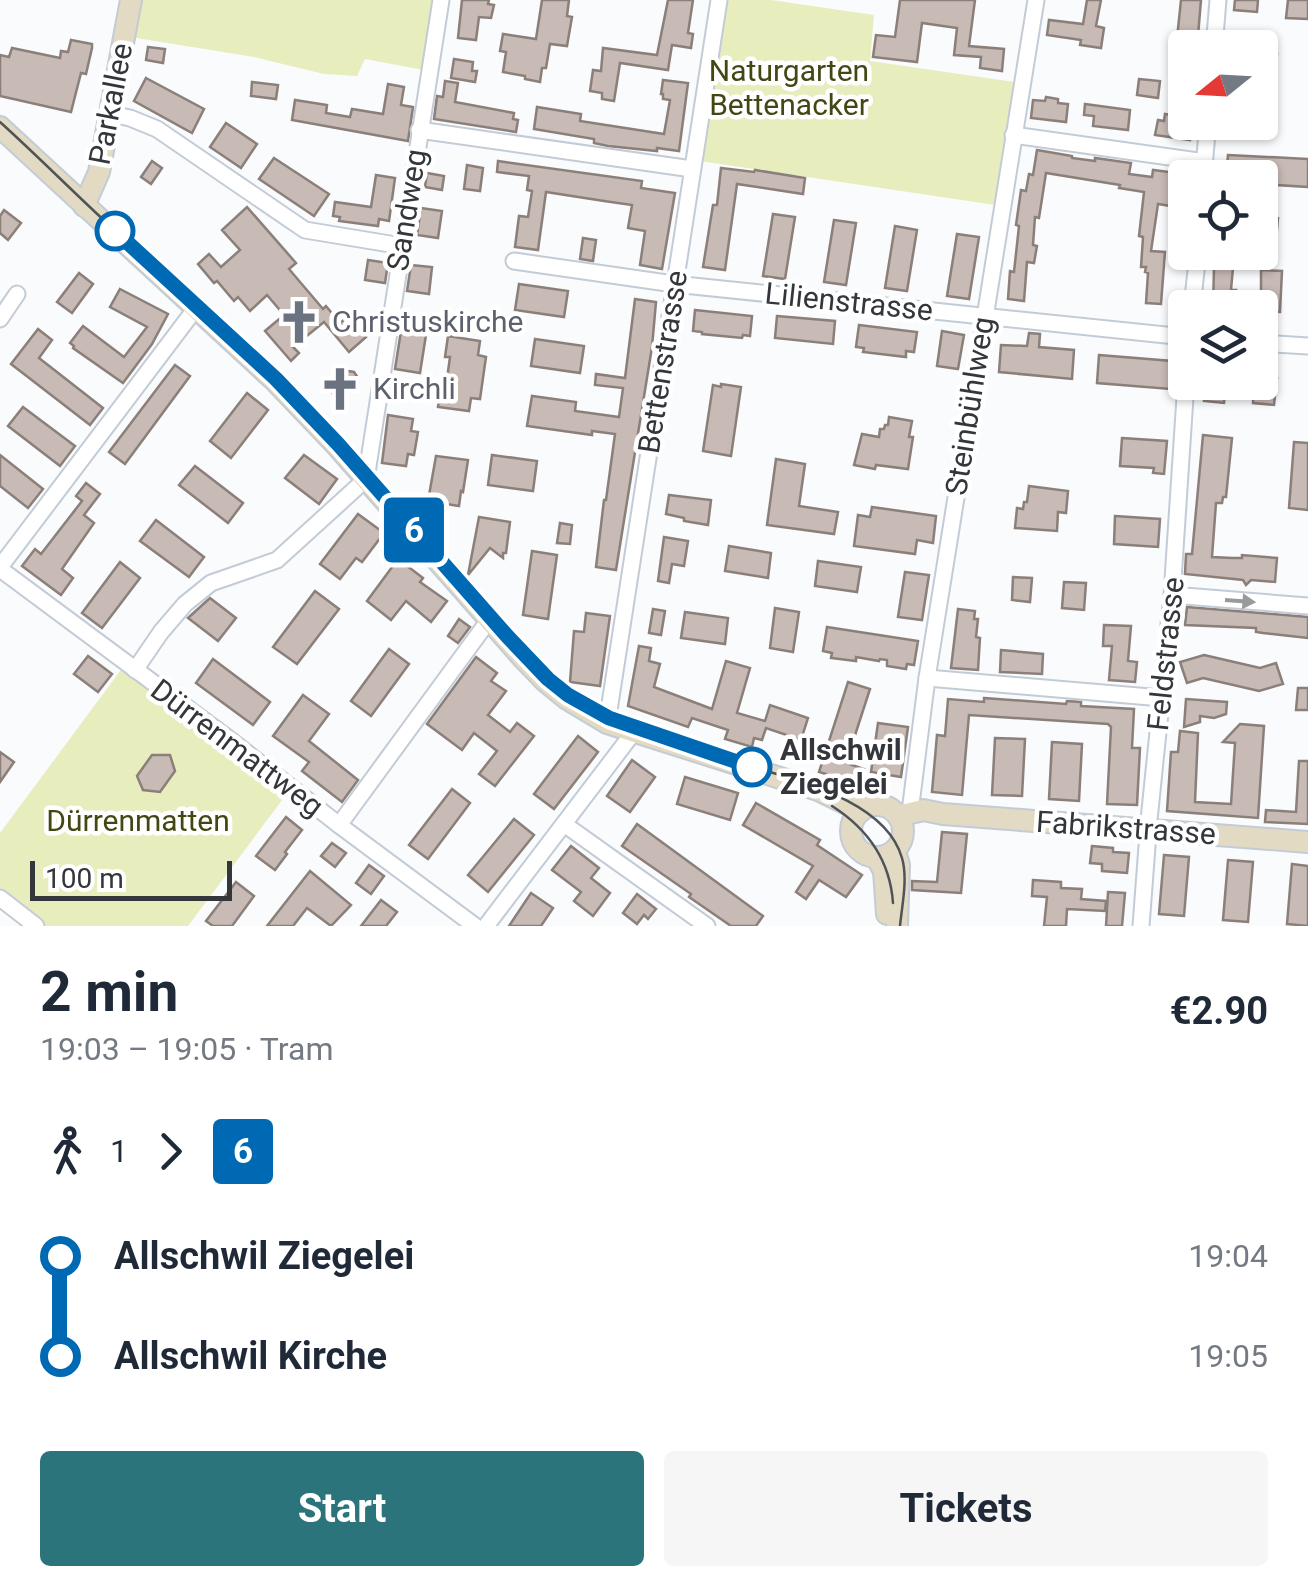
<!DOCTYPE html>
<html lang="en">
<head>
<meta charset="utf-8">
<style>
	body { margin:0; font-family:Roboto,sans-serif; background:#f6f6f7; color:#1f2937; height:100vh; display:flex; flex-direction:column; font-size:38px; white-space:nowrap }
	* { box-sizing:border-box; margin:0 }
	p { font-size:32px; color:#747a83 }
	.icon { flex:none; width:55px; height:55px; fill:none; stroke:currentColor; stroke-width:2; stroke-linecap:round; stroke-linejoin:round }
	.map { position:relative; height:926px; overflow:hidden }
	.drawer { display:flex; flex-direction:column; background:#fff; flex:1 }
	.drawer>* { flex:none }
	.badge { padding:0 20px; border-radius:8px; font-size:35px; line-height:65px }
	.needle { width:65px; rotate:252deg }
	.buttons { position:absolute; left:1168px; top:30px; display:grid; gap:20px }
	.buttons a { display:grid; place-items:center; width:110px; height:110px; border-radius:10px; background:#fff; box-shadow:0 2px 8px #0004; font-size:50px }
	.scale { position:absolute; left:30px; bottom:25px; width:202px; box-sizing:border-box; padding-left:10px; border:5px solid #33363a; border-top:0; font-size:28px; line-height:35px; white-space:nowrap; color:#33363a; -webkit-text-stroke:8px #fff; paint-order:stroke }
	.map>.badge { position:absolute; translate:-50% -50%; box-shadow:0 0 0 5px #fff }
	.legs { display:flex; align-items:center; gap:15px; height:110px; padding:0 40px; font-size:32px }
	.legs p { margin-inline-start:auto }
	.headline { display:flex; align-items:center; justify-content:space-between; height:170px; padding:0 40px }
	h1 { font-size:55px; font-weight:700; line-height:75px }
	.cta { display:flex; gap:20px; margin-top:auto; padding:20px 40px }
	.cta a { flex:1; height:115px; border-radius:10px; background:#2b747c; color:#fff; font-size:40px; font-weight:700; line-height:115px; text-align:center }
	.cta a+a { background:#f6f6f7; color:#1f2937 }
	ul { padding:0 40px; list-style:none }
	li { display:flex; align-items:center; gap:35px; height:100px; font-size:38px }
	li i { display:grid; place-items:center; width:15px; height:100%; margin:0 12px; background:currentColor }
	li i::after { content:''; width:25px; height:25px; margin:-12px; border:8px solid; border-radius:50%; background:#fff }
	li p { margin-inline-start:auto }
	li:first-child i { background:linear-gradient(#0000 50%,currentColor 0) }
	li:last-child i { background:linear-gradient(currentColor 50%,#0000 0) }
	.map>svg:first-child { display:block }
</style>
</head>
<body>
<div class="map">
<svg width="1308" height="926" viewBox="0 0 1308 926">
	<rect width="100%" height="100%" fill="#f9fbfd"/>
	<g fill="#e8edbd">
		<polygon points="131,0 441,0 429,71 365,59 357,76 324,74 254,57 124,36"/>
		<polygon points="719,0 771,0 874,15 870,61 1021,83 1002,206 693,160"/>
		<polygon points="126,663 291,788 188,926 36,926 0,898 0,833"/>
	</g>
	<g fill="#c8bab5" stroke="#8b7f7a" stroke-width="2.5">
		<polygon points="462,0 489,0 488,4 494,5 491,18 479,17 476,40 458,38"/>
		<polygon points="542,0 569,0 567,16 572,17 567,46 550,44 546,68 542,68 540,82 525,79 525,76 503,72 506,52 500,51 503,34 536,39"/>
		<polygon points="668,0 693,0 688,33 693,34 691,48 672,45 668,70 620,63 614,101 602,99 602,93 590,91 593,70 601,71 603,48 657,55"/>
		<polygon points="900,0 975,0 969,46 1004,49 1002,71 980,68 981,57 954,55 957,28 922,23 917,62 873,57 876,35 895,37"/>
		<polygon points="1087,0 1101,0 1096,26 1104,28 1101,48 1080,45 1081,40 1047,35 1049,20 1083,24"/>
		<polygon points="1181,0 1201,0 1197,48 1176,48"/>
		<polygon points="1235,0 1258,0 1257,12 1234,10"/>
		<polygon points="1288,0 1308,0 1308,19 1286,18"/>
		<polygon points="71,40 92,44 92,48 86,74 81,73 71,112 0,96 0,55 9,57 12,48 60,58 61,51 68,52"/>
		<polygon points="148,47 165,49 163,63 146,60"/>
		<polygon points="1260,53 1277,54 1271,120 1260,119"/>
		<polygon points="454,59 473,62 472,71 477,71 475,82 451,78"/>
		<polygon points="146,78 204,109 192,133 134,101"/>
		<polygon points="1139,79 1160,81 1158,98 1137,95"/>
		<polygon points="663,80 688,83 679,151 657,148 657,151 608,146 594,143 594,139 534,129 537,107 581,114 580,121 664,134 670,100 663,99 663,94 661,94"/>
		<polygon points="445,81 458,83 455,102 514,113 513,119 518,120 516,132 434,119 437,96 443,97"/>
		<polygon points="252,82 278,85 276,99 251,96"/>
		<polygon points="388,84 404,87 401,105 413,107 408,141 292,120 295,100 327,105 326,113 350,117 352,109 383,114"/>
		<polygon points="1046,97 1058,99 1058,103 1068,104 1066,122 1031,118 1033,100 1045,101"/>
		<polygon points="1085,104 1130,110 1128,130 1093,126 1094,116 1084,115"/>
		<polygon points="1165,114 1185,117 1185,122 1193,123 1190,140 1155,135 1158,120 1164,121"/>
		<polygon points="226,123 257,144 241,168 210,147"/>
		<polygon points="1037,150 1072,156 1072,158 1095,161 1095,158 1131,163 1129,174 1152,177 1153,170 1185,174 1185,192 1180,195 1177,207 1158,204 1151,251 1165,252 1161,304 1146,303 1148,273 1145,272 1146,267 1141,267 1143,237 1139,236 1144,192 1119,188 1120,185 1046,173 1039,218 1035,217 1033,245 1037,246 1034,263 1027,262 1024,301 1008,299 1010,271 1014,272 1019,226 1016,225 1021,190 1026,191 1029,174 1033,175"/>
		<polygon points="1228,155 1308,159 1308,187 1260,184 1260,178 1226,178"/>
		<polygon points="274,158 329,194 314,216 259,179"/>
		<polygon points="152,161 162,168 151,184 141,177"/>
		<polygon points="498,161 642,181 641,188 675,193 662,269 640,265 645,231 628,228 632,205 604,201 546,192 538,250 515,247 519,216 528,217 532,191 527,190 529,176 497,172"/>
		<polygon points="467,165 483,168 480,191 464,189"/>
		<polygon points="721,168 754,172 755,170 805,178 803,194 737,184 725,270 703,267 713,205 717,205"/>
		<polygon points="427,173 444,176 442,190 425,187"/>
		<polygon points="376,175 395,178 389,221 379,219 378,226 339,221 340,217 333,216 335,202 371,207"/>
		<polygon points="247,207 296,263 289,269 323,309 326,306 340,323 349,316 366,337 349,352 324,322 293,347 299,353 291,361 265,331 284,315 267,295 250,311 238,297 234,301 217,281 214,283 198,264 209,254 221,267 240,250 222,230"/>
		<polygon points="421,208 442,211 438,238 417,235"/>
		<polygon points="4,210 21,223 8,240 0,233 0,216"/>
		<polygon points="773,214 795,217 785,279 763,276"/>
		<polygon points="1260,216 1278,218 1276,241 1260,240"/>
		<polygon points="834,220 856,223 846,285 824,282"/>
		<polygon points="895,226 917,230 907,291 885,288"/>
		<polygon points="957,234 979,237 969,299 947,296"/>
		<polygon points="583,238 596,240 593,261 580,259"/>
		<polygon points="368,260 388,263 385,283 365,280"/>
		<polygon points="411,265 432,267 429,294 407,291"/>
		<polygon points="1214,267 1233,268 1231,290 1236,290 1234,308 1213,308"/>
		<polygon points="1261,270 1282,271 1280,312 1261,311"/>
		<polygon points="79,273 93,284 72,313 57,302"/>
		<polygon points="519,284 568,291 564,317 515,310"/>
		<polygon points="120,289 168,314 152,344 123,383 73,348 74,346 70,343 83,326 124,357 147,327 110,307"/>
		<polygon points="635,299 656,302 652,347 616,570 596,567 604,500 606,500 615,434 592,431 592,435 527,426 532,396 576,402 575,411 619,417 623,388 595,385 596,374 625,378"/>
		<polygon points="695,310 752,316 750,336 743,335 742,338 702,334 702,332 693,331"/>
		<polygon points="404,312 429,316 420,373 395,369"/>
		<polygon points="777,316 835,321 833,344 775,338"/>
		<polygon points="859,325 917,332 914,352 906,351 906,357 863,352 864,348 856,347"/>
		<polygon points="38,329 52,340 39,358 103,408 90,425 11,364"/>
		<polygon points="942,331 964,335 958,369 937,366"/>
		<polygon points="1029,333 1040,334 1039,347 1074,350 1072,379 999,372 1001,345 1027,346"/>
		<polygon points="448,336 480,341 478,355 486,357 480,399 471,398 469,411 438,407 442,378 447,379 450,357 445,357"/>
		<polygon points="535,339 584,346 580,373 531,366"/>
		<polygon points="1099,355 1172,361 1170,389 1097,383"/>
		<polygon points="175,365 190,376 125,464 109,452"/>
		<polygon points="348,371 354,372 358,378 358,383 338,400 329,389"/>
		<polygon points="1260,376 1277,378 1274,405 1253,403 1254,382 1260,382"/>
		<polygon points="1206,382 1226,382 1224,403 1204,401"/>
		<polygon points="721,384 741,387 731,456 703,451 713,385 721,387"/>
		<polygon points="247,393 268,410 231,458 210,441"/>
		<polygon points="23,407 75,446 60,466 8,426"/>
		<polygon points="388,415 413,419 411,431 418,432 414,455 408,454 406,466 382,463"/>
		<polygon points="889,417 912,421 909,437 913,437 908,469 876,465 875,469 854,465 862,434 879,437 880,429 884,429 885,425 888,425"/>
		<polygon points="1203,435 1232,438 1226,497 1223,497 1222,503 1216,503 1212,557 1233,558 1242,558 1242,555 1277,558 1275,582 1251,580 1246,585 1243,580 1185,574 1186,554 1192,554"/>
		<polygon points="1122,438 1167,441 1164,474 1153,473 1154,468 1120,466"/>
		<polygon points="1294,442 1308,443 1308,510 1289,508"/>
		<polygon points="0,455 43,489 28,508 0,486"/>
		<polygon points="304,455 337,479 319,504 285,478"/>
		<polygon points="492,455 537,461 533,491 488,485"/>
		<polygon points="436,456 468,460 463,492 461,491 459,506 428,501"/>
		<polygon points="776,459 805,464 799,506 838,512 834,534 767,525"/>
		<polygon points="195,466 243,503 228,523 179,485"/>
		<polygon points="86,483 100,494 84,515 94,523 62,569 73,578 61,595 22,566 35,549 41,554 82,501 76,496"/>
		<polygon points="1029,486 1068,491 1066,513 1058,512 1057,531 1015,528 1017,508 1023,509 1024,502 1027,502"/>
		<polygon points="669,495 711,500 708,525 684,521 684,518 666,514"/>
		<polygon points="872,507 936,516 933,543 917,540 915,554 854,546 858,515 870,517"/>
		<polygon points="358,514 384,533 362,562 356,558 340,579 320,564"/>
		<polygon points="1115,516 1160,519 1158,547 1114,544"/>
		<polygon points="479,517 510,522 506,553 503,553 503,558 490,548 468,575"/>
		<polygon points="156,520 204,557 189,577 140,541"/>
		<polygon points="560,523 572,525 570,544 557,543"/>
		<polygon points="664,537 688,541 684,566 672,564 669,583 658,581"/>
		<polygon points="729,546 771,553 768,578 725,571"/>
		<polygon points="532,551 557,555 548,619 523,615"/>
		<polygon points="398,559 423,578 420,582 447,601 431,622 406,601 391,620 367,601"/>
		<polygon points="818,561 861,567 857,592 815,586"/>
		<polygon points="120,562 140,578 102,628 82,613"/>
		<polygon points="905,572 929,575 922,620 898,617"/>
		<polygon points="1013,577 1032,578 1030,602 1012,600"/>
		<polygon points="1064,582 1086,583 1084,610 1062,608"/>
		<polygon points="315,591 339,609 297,664 273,647"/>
		<polygon points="210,598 236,618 218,641 188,618"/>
		<polygon points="1187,607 1308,617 1308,638 1263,633 1256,632 1256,628 1185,625"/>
		<polygon points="775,608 799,612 793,652 770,648"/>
		<polygon points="653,609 665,611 661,635 649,633"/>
		<polygon points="958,609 975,611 974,619 978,619 976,637 980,638 978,670 951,668"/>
		<polygon points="685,612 728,618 725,644 681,638"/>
		<polygon points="586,613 610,616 600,686 570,682 574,631 584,632"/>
		<polygon points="459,619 470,627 458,643 448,636"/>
		<polygon points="1104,625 1131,626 1128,661 1137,662 1135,682 1109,680 1112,646 1103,646"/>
		<polygon points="827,627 918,641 914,665 907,664 906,669 887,666 887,660 880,659 879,661 856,657 856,661 831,658 832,653 823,651"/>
		<polygon points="639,646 651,648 649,661 660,664 654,687 712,709 726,661 750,668 737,713 765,721 770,705 808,718 801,740 766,728 762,740 754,738 752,747 725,739 728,730 692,718 688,727 628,706"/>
		<polygon points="389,649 409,664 371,716 351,701"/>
		<polygon points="1001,650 1043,654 1042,674 1000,672"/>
		<polygon points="1204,655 1260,668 1276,663 1283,684 1259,691 1203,678 1187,683 1180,662"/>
		<polygon points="88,656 112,674 98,692 74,674"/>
		<polygon points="476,657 497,673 491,681 506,691 488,715 510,732 517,723 534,736 495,786 479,774 497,751 474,733 462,750 427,724"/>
		<polygon points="213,659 270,702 253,725 196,683"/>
		<polygon points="848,682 870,689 846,763 864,769 859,784 819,772"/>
		<polygon points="1298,688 1308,688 1308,710 1296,710"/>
		<polygon points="303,695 329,714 309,741 358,780 342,802 302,771 309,762 273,736"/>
		<polygon points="984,698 1066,704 1067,701 1081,702 1081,706 1134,709 1132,748 1140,748 1137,805 1107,804 1111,727 1108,724 1047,720 969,715 962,795 932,792 937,735 945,736 948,699 984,702"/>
		<polygon points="1186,699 1227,702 1226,714 1214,718 1200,716 1200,722 1184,727"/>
		<polygon points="878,723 908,727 901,777 871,772"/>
		<polygon points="1240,724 1264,726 1258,818 1167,811 1171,752 1178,752 1180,731 1198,733 1195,802 1231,804 1235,743 1223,742"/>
		<polygon points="578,736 598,752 554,809 534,794"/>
		<polygon points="995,738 1025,739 1022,796 992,795"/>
		<polygon points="1052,742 1082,744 1079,801 1049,799"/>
		<polygon points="0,752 14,762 0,782"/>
		<polygon points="152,755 170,755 175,771 160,792 143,790 137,776"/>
		<polygon points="632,760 655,777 630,812 607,796"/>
		<polygon points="1299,761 1308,761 1308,824 1265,822 1266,810 1296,812"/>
		<polygon points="685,777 738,793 730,820 677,804"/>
		<polygon points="452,789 470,803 428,859 409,845"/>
		<polygon points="756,803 820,840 817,845 862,875 846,897 819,880 806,899 796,892 813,866 743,825"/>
		<polygon points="286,817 302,830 285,852 287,854 275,870 256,856"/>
		<polygon points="514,819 534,835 488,892 468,875"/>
		<polygon points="637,824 763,916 756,926 731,926 689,897 691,894 622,846"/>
		<polygon points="942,832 967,834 961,893 912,890 912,881 937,882"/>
		<polygon points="332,843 346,853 335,867 321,856"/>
		<polygon points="571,846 599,868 591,878 610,893 593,916 574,901 581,892 552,870"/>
		<polygon points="1092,846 1113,848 1113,852 1129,853 1127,873 1102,871 1102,864 1090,863"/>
		<polygon points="1164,855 1189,857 1184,916 1159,914"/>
		<polygon points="1228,860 1253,862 1248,922 1223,920"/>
		<polygon points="1292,864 1308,866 1308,926 1287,924"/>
		<polygon points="369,865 384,876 371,894 356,883"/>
		<polygon points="310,871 351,905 331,926 307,908 293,926 267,926"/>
		<polygon points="1033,880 1061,882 1061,888 1082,889 1081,899 1106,901 1105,911 1067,909 1066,926 1044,926 1047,897 1032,896"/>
		<polygon points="236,882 254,896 232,926 213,926 206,921"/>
		<polygon points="1108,892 1125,893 1122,926 1106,926"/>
		<polygon points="531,893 553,908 541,926 509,926"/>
		<polygon points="637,894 656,909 648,919 644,915 637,924 623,913"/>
		<polygon points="381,900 397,912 386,926 361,926"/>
	</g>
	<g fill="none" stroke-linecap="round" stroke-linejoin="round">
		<g stroke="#c3ccd6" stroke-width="19">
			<g id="street">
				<polyline points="1214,48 1218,0"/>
				<polyline points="111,114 130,118 157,129 305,230 402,246"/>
				<polyline points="419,130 692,169"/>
				<polyline points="1013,135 1205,162"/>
				<polyline points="1203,178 1208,122"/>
				<polyline points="514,261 674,284 1185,337"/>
				<polyline points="1192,308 1198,252"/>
				<polyline points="0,319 17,294"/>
				<polyline points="1260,343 1308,346"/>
				<polyline points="0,567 196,308"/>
				<polyline points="0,569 233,742 339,825 475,926"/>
				<polyline points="1172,595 1308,606"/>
				<polyline points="135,670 161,632 185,604 211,583 277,560 366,479 441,0"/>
				<polyline points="927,678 1162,698"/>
				<polyline points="607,723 719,0"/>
				<polyline points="910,812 927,678 1036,0"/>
				<polyline points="564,824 707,926"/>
				<polyline points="339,825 489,620"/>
				<polyline points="0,898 36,926"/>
				<polyline points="486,926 633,733"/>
				<polyline points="1141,926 1149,820 1172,595 1186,382"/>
			</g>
		</g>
		<g stroke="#c3ccd6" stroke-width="24">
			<g id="secondary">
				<polyline points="0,127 275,381 337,446 522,657 545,681 567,699 607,723 818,790 861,811"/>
				<polyline points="84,206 99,172 131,0"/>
				<circle cx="877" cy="831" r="26"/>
				<polyline points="898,816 923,810 943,814 1308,842"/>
				<polyline points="895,851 899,865 897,926"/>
				<polyline points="877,858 884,871 887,914"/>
			</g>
		</g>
		<use href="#street" stroke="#fff" stroke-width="15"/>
		<use href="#secondary" stroke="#e3dac3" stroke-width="20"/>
		<g stroke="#505357" stroke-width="2.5">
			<path d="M0 122C41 159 80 199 121 236 195 304 272 371 340 445 386 496 430 548 474 600 504 633 533 671 570 696 622 732 693 749 753 767 802 782 886 802 902 858 908 879 902 905 900 926"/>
			<path d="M832 806C868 829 890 860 893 903"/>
		</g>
	</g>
	<defs><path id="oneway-solid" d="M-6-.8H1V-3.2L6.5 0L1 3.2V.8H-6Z" transform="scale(2.5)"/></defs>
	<use fill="#999a9c" href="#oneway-solid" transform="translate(1240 601) rotate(4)"/>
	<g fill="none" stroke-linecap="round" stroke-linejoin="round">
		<g stroke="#fff" stroke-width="22">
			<polyline id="line-1" points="115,231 276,379 338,444 508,637 548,679 568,695 609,718 752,767"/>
		</g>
		<use href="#line-1" stroke="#0069b4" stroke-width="15"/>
	</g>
	<defs>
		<g id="church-bare" transform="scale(3.45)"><path d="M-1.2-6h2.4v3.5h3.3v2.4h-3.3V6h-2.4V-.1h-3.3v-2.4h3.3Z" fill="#6b7280" stroke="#fff" stroke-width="2.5" paint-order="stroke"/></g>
	</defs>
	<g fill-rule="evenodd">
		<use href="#church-bare" x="299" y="322"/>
		<use href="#church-bare" x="340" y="389"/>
	</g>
	<g fill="#fff" stroke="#0069b4" stroke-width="5">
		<circle cx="115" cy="231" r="18"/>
		<circle cx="752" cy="767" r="18"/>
	</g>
	<g text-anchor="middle" stroke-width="9" stroke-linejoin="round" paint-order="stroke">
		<g font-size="30" fill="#444713" stroke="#fff">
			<text x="789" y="81">Naturgarten<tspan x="789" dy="34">Bettenacker</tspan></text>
			<text x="138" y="831">Dürrenmatten</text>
		</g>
		<g font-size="30" fill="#33363a" stroke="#fff">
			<text transform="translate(111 104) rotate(-79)" y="10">Parkallee</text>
			<text transform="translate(407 210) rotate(-81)" y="10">Sandweg</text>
			<text transform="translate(849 302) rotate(6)" y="10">Lilienstrasse</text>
			<text transform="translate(663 362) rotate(-81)" y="10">Bettenstrasse</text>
			<text transform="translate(970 406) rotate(-81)" y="10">Steinbühlweg</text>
			<text transform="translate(1166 654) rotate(-84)" y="10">Feldstrasse</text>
			<text transform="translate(237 748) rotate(37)" y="10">Dürrenmattweg</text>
			<text transform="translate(1126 828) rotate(4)" y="10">Fabrikstrasse</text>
		</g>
		<g font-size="30" fill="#5b616d" stroke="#fff" text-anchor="start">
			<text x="332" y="332">Christuskirche</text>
			<text x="373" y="399">Kirchli</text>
		</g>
		<g font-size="30" font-weight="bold" fill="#33363a" stroke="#fff" text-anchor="start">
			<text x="780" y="760">Allschwil<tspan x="780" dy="34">Ziegelei</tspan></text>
		</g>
	</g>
</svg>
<div class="buttons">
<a><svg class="needle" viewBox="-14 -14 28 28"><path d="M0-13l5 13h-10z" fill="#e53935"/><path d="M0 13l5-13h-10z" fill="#747a83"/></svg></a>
<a><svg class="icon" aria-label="locate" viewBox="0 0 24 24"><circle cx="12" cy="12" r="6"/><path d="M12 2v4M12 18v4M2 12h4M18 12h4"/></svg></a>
<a><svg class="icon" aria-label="layers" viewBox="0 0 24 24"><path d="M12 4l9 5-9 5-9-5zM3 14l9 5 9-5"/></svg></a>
</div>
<div class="scale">100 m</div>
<b class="badge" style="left:414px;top:530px;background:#0069b4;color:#fff">6</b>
</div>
<section class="drawer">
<div class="headline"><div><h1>2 min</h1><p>19:03 – 19:05 · Tram</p></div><b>€2.90</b></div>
<div class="legs"><svg class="icon" aria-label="walk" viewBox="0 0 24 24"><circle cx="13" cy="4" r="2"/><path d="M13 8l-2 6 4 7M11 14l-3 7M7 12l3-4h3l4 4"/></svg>1<svg class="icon" aria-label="forward" viewBox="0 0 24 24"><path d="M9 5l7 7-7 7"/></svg><b class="badge" style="background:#0069b4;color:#fff">6</b></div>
<ul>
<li><i style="color:#0069b4"></i><b>Allschwil Ziegelei</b><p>19:04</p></li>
<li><i style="color:#0069b4"></i><b>Allschwil Kirche</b><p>19:05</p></li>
</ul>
<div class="cta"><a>Start</a><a>Tickets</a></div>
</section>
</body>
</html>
